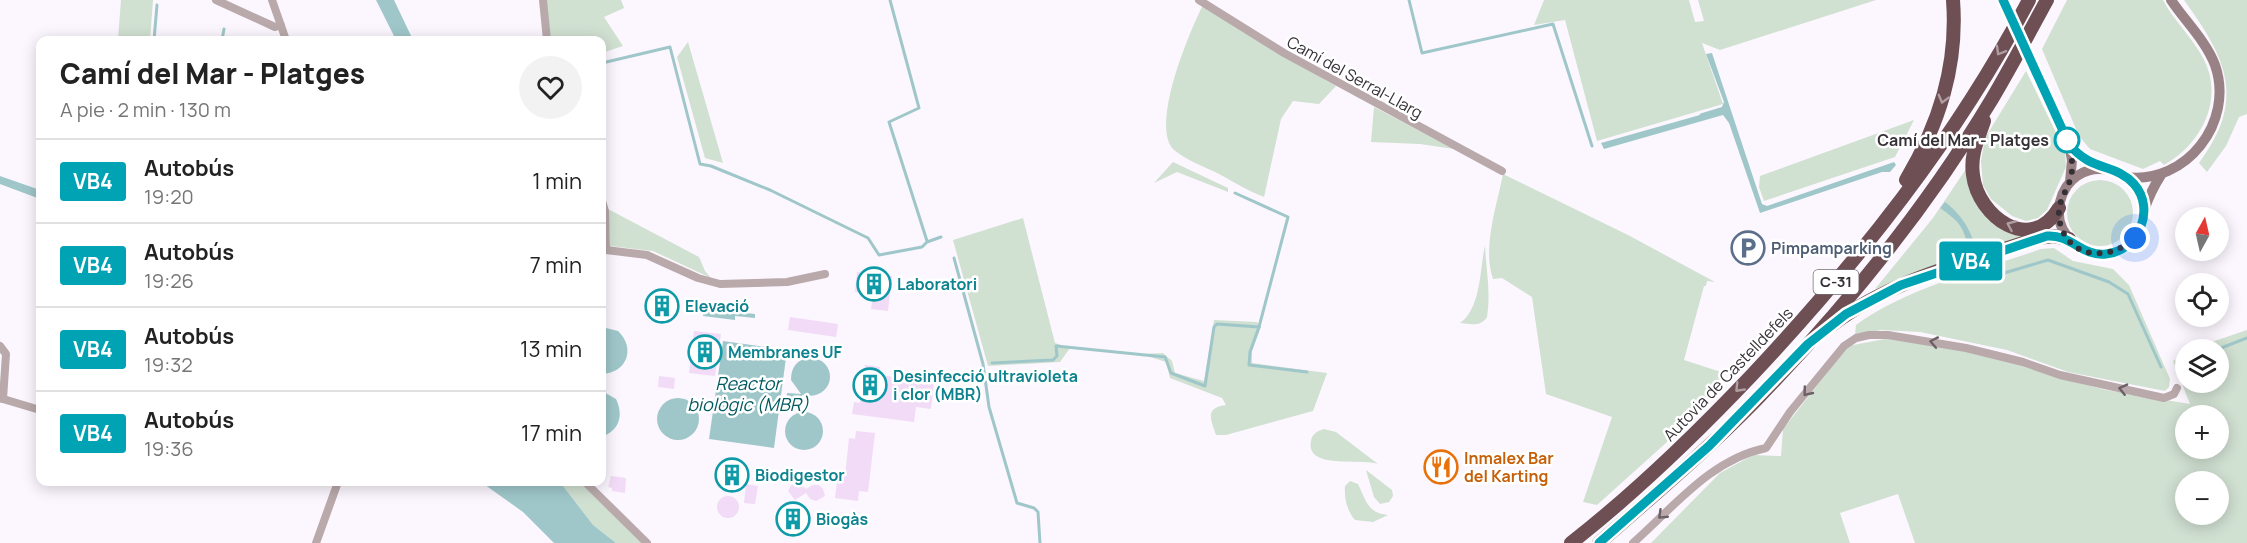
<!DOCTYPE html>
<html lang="es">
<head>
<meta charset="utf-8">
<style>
	body { margin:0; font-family:Manrope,sans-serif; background:#f2f2f2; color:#222; height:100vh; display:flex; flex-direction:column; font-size:22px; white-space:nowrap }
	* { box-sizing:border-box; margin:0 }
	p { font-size:20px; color:#767676 }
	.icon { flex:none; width:33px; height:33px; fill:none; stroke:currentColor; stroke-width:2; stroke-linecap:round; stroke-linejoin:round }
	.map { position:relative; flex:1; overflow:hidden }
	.sheet { position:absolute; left:36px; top:36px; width:570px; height:450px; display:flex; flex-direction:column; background:#fff; border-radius:12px; box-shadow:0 3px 15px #0003 }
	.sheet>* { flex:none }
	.badge { padding:0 12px; border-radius:4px; font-size:21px; line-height:39px }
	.needle { width:39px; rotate:8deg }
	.fabs { position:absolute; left:2175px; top:207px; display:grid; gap:12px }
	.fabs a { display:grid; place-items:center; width:54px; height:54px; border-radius:50%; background:#fff; box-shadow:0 3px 15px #0003; font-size:30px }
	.you { position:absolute; width:30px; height:30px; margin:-15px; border:4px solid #fff; border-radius:50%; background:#1a73e8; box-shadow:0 0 0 9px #1a73e833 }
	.map>.badge { position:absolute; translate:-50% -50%; box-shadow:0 0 0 3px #fff }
	.round { display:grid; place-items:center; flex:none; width:63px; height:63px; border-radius:32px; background:#f2f2f2 }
	.summary { display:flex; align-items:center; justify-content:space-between; height:102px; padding:0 24px }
	h1 { font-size:28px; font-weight:800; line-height:45px }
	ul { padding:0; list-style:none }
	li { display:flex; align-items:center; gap:18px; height:84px; padding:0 24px; border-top:2px solid #e0e0e0 }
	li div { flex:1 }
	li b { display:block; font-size:22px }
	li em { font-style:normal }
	li .badge { min-width:66px; font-weight:700; text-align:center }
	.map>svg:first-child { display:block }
</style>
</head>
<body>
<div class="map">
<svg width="2247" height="543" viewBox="0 0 2247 543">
	<rect width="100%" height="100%" fill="#fcf7fe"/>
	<g fill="#d0e0d1" fill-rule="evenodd">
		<polygon points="121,0 153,0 150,40 118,40"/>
		<polygon points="546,0 621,0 624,8 604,17 623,46 602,53 602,40 551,40"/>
		<polygon points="1544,0 1689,0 1695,22 1704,21 1698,0 1876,0 1720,50 1702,43 1723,104 1597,141 1565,20 1534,25"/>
		<path d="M2067 0H2163C2174 21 2192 37 2203 58 2225 98 2202 144 2164 165L2160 161 2143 169 2090 149 2079 136 2042 49Z"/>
		<path d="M2184 0H2247V114L2239 117 2226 146 2207 172 2199 163C2247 99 2226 58 2184 0Z"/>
		<path d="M1203 5 1276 52 1336 86 1319 104 1293 101 1281 119 1264 197C1248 191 1234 182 1219 174 1205 167 1186 160 1174 150 1149 127 1190 30 1203 5Z"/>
		<polygon points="688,42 723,163 705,158 677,57"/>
		<polygon points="2026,71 2065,151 2066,167 2047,210 2038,218 2026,221 2012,216 1991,199 1983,185 1981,161 1985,138"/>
		<polygon points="1374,107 1454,149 1420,144 1371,142"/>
		<polygon points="1914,120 1895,157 1764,201 1759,187 1760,176"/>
		<polygon points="1173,162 1228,188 1228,192 1177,172 1154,183"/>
		<path d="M1966 169C1974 209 1985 230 2028 236L1875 289 1933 218Z"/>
		<path d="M1503 174 1628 235 1715 282 1707 281 1706 286H1704L1684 360 1724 373V377L1667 442 1597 505 1583 502 1612 417 1546 394 1532 297 1502 278 1493 279C1482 248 1497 205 1503 174Z"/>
		<circle cx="2100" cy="213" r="33"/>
		<polygon points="608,209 699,257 705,271 711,278 653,251 610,246"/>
		<polygon points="1023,218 1055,343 1070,348 1060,362 988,366 953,240"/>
		<path d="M1485 245C1486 270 1491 292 1487 317 1481 327 1470 324 1460 323 1481 309 1480 268 1485 245Z"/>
		<path d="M2054 248 2073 261 2113 269 2129 285 2170 379 2169 387 2165 391 2068 372 2007 350 1920 332 1881 330 1855 335 1856 325C1906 288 1982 270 2041 249Z"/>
		<path d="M1214 320 1257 322 1261 327 1252 351V363L1327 373 1313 411 1226 435H1216C1211 419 1204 408 1226 405L1222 398 1170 378 1166 362 1141 354 1163 353 1172 361 1175 373 1204 381Z"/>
		<path d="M2247 330V543H1915L1898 494 1840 513 1850 543H1651L1720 473 1753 455 1781 456 1783 429 1848 346 1890 338 1964 351 2018 363 2071 381 2106 390 2190 404 2173 361 2179 358 2178 354 2185 351 2186 382H2218V350L2191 349ZM2186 416H2218V448H2186ZM2186 482H2218V514H2186Z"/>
		<path d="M1324 429 1336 432 1378 464C1361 458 1305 470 1311 441 1312 434 1317 431 1324 429Z"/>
		<polygon points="1366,470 1392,490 1393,496 1389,502 1380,504 1374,497"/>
		<path d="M1350 481 1358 484C1366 500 1367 513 1388 515L1373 522 1355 520C1347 511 1344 498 1345 486Z"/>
		<polygon points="560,482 580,482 642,543 616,543 593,525"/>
	</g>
	<g fill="#9fc7ca">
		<polygon points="376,0 394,0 413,40 396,40"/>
		<polygon points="1712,53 1762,204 1767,206 1894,162 1896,165 1890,172 1882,172 1760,213 1729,123 1723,115 1604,149 1601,143 1721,109 1724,102 1706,54"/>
		<polygon points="0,176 40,190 40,199 0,184"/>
		<path d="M1945 202C1963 216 1970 229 1977 251L1970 254C1964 229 1962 223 1940 208Z"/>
		<polygon points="704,305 736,309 736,312 755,314 755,318 735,316 735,320 703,316"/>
		<path d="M602 327 618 331C636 348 627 373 602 374Z"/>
		<polygon points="723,341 787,350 774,448 709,439"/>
		<path d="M809 357C841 360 835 402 802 395L801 404 786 403 787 393 801 394 791 380C791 368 796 360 809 357Z"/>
		<path d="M602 391 616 399C624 416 619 430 602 437Z"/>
		<circle cx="678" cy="419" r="21"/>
		<circle cx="804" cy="431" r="19"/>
		<polygon points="481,482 560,482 593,525 616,543 554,543 523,512"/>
	</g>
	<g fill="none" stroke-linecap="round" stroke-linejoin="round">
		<g stroke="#9fc7ca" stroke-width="3">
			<polyline points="890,0 919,108 889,122 927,241"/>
			<polyline points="1409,0 1422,53 1553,24 1592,146"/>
			<polyline points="154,40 157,5"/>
			<polyline points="222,40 224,29"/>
			<polyline points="602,63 670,47 700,164 711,166 770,190 868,238 879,255 922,247 927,242 941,237"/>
			<polyline points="1701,115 1724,108"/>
			<polyline points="1235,193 1288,217 1259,327"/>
			<polyline points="954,258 983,364 989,407 1017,503 1034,508 1038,512 1040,543"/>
			<polyline points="1980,275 1984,279 2048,260 2109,282 2128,294 2161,367"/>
			<polyline points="2216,350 2247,338"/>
			<polyline points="992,363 1053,360 1057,356 1056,346 1165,357 1171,373 1205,386 1214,327 1217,324 1259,327 1250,352 1249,365 1307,372"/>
			<polyline points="2177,364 2186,361"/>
		</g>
	</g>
	<g fill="#f1dbf6">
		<polygon points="857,272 892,276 888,311 871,309 873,295 855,292"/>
		<polygon points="646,299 679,303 678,312 645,308"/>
		<polygon points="790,317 838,324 836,337 788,330"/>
		<polygon points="694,331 721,334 715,376 689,373"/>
		<polygon points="865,365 880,367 879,375 934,382 931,409 916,407 914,422 852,414 854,402 860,403"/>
		<polygon points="659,376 675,378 674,389 658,387"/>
		<polygon points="856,431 875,433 868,492 859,491 858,501 835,498 838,475 845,476 849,438 855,439"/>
		<circle cx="732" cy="475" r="11"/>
		<polygon points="611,476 626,478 625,493 612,491 612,488 608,487"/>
		<polygon points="797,482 806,489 813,485 819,485 823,489 825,496 816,501 810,499 806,493 795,500 788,491 791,485"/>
		<polygon points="746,484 758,486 755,504 744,503"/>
		<circle cx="728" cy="507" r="11"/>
		<circle cx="793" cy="518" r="8"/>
	</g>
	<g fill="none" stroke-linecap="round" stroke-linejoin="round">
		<g stroke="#b9a9ab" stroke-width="8">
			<polyline points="216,0 275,27 281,25"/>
			<polyline points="272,0 286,40"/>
			<polyline points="543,0 547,40"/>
			<polyline points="1199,0 1284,53 1502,171"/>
			<polyline points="602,201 605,211 606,250 603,250"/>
			<polyline points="606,250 647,255 698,278 720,284 787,282 825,274"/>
			<polyline points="0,346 6,354 3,399"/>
			<polyline points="0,398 40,410"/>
			<polyline points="585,482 647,543"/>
			<polyline points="316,543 338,482"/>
			<path d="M1633 543C1673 508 1711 459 1766 448L1790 412 1844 346 1856 338 1869 335H1888L1966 348 2023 362 2060 375 2164 398 2174 394 2177 388"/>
		</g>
		<g stroke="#998285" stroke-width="10">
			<polyline points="2039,79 2069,144 2072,160 2070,182"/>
			<polyline points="2071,147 2083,159 2102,168"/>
			<path d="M2126 177C2186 185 2235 122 2215 65 2206 41 2185 21 2171 0"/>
			<path d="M2144 211C2139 161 2072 153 2060 202 2056 219 2061 232 2074 243 2094 261 2128 256 2140 230 2143 223 2143 215 2145 208 2149 196 2154 186 2161 175"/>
		</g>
		<g stroke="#6d4f54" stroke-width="14">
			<path d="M1984 121C1978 139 1970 155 1973 175 1978 217 2031 255 2059 208"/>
			<path d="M1906 180C1939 124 1958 66 1953 0"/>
			<path d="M1832 325C1892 279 1968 262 2038 238L2053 236 2069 239"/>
			<path d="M1571 543C1635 493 1695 435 1751 376 1858 262 1956 139 2029 0"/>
			<path d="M1599 543C1653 496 1707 450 1757 399 1845 308 1927 208 1992 99 2011 67 2029 33 2047 0"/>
		</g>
		<polyline stroke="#998285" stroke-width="10" points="2003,0 2039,79"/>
	</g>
	<defs><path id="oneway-chevron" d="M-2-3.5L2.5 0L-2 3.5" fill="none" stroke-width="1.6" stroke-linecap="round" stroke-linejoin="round" transform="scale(1.5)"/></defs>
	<g stroke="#af9ea1">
		<use href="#oneway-chevron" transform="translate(2000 51) rotate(120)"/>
		<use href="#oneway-chevron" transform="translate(1943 99) rotate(105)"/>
		<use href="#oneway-chevron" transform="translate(2011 225) rotate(-156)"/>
		<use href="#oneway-chevron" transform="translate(1739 388) rotate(134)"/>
	</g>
	<g stroke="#6a6065">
		<use href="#oneway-chevron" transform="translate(1934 342) rotate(-169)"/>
		<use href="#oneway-chevron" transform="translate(2123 389) rotate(-167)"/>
		<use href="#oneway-chevron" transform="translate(1807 392) rotate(129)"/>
		<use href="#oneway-chevron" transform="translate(1662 515) rotate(136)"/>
	</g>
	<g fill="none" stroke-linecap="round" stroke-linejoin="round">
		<g stroke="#fff" stroke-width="14">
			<path id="line" d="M1599 543 1709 446 1808 344 1846 314 1901 285 2047 236C2071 234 2082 257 2106 254 2139 251 2156 209 2134 184 2115 163 2091 172 2069 144L2003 0"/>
		</g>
		<use href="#line" stroke="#00a3b4" stroke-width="9"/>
		<path stroke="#353036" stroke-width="6" stroke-dasharray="0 10.8" d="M2067 140C2071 149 2075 169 2069 183 2063 197 2056 207 2060 223 2069 260 2111 261 2135 238"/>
	</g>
	<defs>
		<g id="parking-ring" transform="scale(1.725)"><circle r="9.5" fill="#fff" stroke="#5c6f8a" stroke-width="1.5"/><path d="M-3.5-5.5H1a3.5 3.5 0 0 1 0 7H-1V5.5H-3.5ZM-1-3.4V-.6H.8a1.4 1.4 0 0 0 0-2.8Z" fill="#5c6f8a"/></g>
		<g id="building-ring" transform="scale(1.725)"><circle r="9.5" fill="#fff" stroke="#0f9aa8" stroke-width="1.5"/><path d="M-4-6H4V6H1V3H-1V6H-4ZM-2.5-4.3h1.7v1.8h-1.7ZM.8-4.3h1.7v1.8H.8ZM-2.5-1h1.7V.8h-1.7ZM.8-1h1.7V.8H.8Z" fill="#0f9aa8"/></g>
		<g id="restaurant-ring" transform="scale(1.725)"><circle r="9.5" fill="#fff" stroke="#e8710a" stroke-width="1.5"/><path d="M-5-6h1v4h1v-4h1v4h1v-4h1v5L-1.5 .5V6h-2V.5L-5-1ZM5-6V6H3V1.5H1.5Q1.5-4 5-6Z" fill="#e8710a"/></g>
	</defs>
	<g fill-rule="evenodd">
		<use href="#parking-ring" x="1748" y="248"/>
		<use href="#building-ring" x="874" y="284"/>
		<use href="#building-ring" x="662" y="306"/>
		<use href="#building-ring" x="705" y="352"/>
		<use href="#building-ring" x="870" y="385"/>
		<use href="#restaurant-ring" x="1441" y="467"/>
		<use href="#building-ring" x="732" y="475"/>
		<use href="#building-ring" x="793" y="519"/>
	</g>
	<circle fill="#fff" stroke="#00a3b4" stroke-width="3" cx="2067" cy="140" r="12"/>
	<g text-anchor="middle" stroke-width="5" stroke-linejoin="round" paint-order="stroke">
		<rect fill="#fff" stroke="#726e72" stroke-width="1.5" x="1813.5" y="270" width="45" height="24" rx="4.5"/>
		<g font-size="15" font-weight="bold" fill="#353036">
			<text x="1836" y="287">C-31</text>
		</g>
		<g font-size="16" fill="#353036" stroke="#fff">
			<text transform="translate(1355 77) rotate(29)" y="6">Camí del Serral-Llarg</text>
			<text transform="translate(1728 374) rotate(-46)" y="6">Autovia de Castelldefels</text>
		</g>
		<g font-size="16" font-weight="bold" fill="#353036" stroke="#fff" text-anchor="end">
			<text x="2049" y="146">Camí del Mar - Platges</text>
		</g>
		<g font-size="16" font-weight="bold" fill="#4e5e75" stroke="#fff" text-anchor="start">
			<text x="1771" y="254">Pimpamparking</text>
		</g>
		<g font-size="16" font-weight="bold" fill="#0d838f" stroke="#fff" text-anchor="start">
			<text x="897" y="290">Laboratori</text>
			<text x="685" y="312">Elevació</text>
			<text x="728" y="358">Membranes UF</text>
			<text x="893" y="382">Desinfecció ultravioleta<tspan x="893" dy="18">i clor (MBR)</tspan></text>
			<text x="755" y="481">Biodigestor</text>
			<text x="816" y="525">Biogàs</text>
		</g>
		<g font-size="16" font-weight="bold" fill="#c56008" stroke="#fff" text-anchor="start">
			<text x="1464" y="464">Inmalex Bar<tspan x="1464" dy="18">del Karting</tspan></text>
		</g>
		<g font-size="18" font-style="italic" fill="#025a60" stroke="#fff">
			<text x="748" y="390">Reactor<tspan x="748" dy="21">biològic (MBR)</tspan></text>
		</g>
	</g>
</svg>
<div class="fabs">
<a><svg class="needle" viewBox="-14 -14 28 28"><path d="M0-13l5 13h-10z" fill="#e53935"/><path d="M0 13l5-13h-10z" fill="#767676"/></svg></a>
<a><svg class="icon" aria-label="locate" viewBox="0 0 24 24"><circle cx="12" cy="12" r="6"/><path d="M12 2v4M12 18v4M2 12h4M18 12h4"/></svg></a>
<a><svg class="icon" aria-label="layers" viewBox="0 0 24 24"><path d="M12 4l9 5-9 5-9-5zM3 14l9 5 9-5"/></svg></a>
<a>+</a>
<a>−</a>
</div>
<div class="you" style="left:2135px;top:238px"></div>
<b class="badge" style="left:1971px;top:261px;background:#00a3b4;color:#fff">VB4</b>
<section class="sheet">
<div class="summary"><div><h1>Camí del Mar - Platges</h1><p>A pie · 2 min · 130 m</p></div><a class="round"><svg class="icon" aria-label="heart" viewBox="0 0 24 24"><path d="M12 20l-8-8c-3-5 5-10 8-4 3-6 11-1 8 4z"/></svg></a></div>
<ul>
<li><span class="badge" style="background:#00a3b4;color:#fff">VB4</span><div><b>Autobús</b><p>19:20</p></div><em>1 min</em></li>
<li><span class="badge" style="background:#00a3b4;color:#fff">VB4</span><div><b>Autobús</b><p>19:26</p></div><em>7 min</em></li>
<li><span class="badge" style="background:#00a3b4;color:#fff">VB4</span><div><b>Autobús</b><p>19:32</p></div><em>13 min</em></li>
<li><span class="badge" style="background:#00a3b4;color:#fff">VB4</span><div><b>Autobús</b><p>19:36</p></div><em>17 min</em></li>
</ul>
</section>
</div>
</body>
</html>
